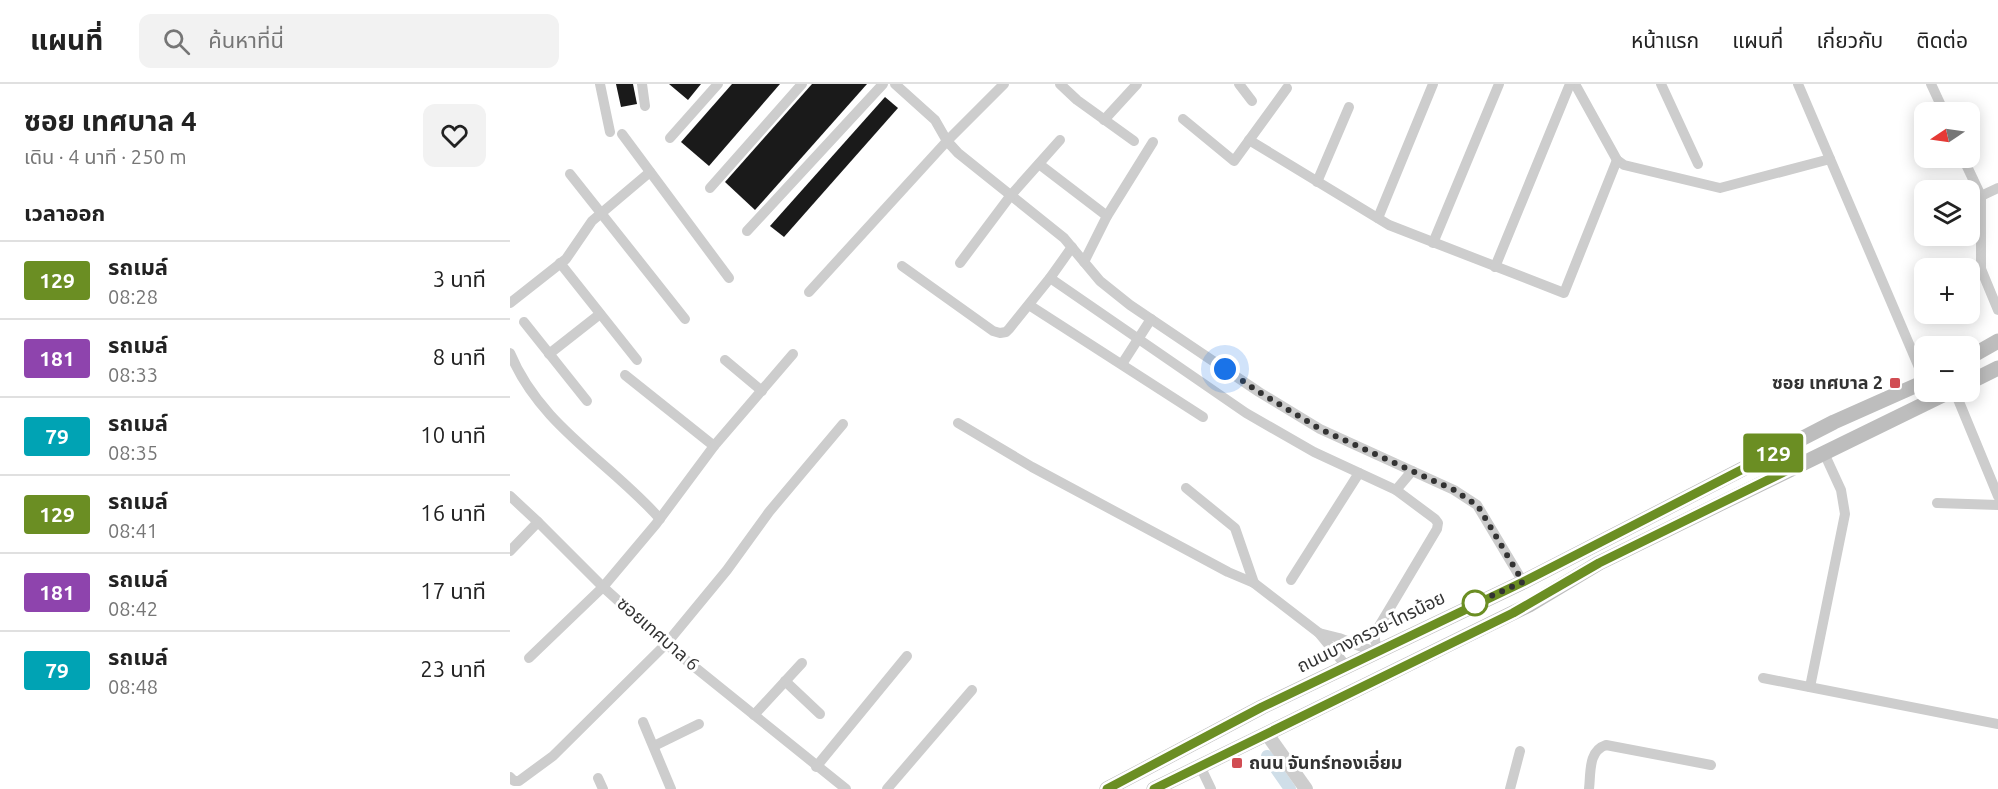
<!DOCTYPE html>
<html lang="th">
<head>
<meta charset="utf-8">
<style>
	body { margin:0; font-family:Ubuntu,"Noto Sans Thai",sans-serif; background:#f2f2f2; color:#222; height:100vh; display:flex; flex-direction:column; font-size:22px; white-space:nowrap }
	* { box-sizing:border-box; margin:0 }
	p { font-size:20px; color:#767676 }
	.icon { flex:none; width:33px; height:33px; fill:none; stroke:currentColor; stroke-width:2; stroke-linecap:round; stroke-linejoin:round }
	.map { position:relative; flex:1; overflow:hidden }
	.side { display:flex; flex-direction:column; background:#fff; width:510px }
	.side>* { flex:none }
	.badge { padding:0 12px; border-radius:4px; font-size:21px; line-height:39px }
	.needle { width:39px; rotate:257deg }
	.fabs { position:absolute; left:1404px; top:18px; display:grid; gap:12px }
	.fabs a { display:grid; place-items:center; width:66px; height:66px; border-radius:12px; background:#fff; box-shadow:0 3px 15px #0003; font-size:30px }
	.you { position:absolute; width:30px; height:30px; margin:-15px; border:4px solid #fff; border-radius:50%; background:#1a73e8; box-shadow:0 0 0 9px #1a73e833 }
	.map>.badge { position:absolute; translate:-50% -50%; box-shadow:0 0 0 3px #fff }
	h2 { padding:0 24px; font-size:22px; line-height:54px }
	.round { display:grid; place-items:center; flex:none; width:63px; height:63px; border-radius:12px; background:#f2f2f2 }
	.head { display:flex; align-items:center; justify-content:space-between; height:102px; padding:0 24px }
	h1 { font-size:28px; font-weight:700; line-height:45px }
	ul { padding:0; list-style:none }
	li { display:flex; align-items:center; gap:18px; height:78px; padding:0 24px; border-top:2px solid #e0e0e0 }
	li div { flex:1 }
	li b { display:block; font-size:22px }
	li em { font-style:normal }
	li .badge { min-width:66px; font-weight:700; text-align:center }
	header { display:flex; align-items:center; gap:36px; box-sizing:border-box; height:84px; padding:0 30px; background:#fff; border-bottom:2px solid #e0e0e0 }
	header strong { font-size:28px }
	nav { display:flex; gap:33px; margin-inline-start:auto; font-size:21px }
	.search { width:420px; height:54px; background:#f2f2f2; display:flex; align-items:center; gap:15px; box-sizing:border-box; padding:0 21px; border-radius:12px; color:#767676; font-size:22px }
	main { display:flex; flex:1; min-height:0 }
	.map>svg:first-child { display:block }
</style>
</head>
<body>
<header>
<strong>แผนที่</strong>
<div class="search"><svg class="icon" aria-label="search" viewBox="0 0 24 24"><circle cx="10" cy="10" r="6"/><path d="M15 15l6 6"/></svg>ค้นหาที่นี่</div>
<nav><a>หน้าแรก</a><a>แผนที่</a><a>เกี่ยวกับ</a><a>ติดต่อ</a></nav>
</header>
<main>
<section class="side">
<div class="head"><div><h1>ซอย เทศบาล 4</h1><p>เดิน · 4 นาที · 250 m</p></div><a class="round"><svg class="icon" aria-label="heart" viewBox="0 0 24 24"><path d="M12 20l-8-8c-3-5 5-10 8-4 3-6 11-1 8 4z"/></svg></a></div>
<h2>เวลาออก</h2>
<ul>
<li><span class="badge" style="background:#6b8e23;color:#fff">129</span><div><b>รถเมล์</b><p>08:28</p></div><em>3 นาที</em></li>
<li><span class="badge" style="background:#8e44ad;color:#fff">181</span><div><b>รถเมล์</b><p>08:33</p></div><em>8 นาที</em></li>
<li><span class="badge" style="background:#00a3b4;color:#fff">79</span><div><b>รถเมล์</b><p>08:35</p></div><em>10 นาที</em></li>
<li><span class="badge" style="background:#6b8e23;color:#fff">129</span><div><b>รถเมล์</b><p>08:41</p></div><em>16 นาที</em></li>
<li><span class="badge" style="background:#8e44ad;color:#fff">181</span><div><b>รถเมล์</b><p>08:42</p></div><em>17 นาที</em></li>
<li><span class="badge" style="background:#00a3b4;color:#fff">79</span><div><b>รถเมล์</b><p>08:48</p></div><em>23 นาที</em></li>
</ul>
</section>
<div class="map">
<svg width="1488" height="705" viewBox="0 0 1488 705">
	<rect width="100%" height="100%" fill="#fff"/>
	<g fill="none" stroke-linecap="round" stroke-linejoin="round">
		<polyline stroke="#cfdee8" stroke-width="12" points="757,672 780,705"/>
	</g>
	<g fill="#1a1a1a">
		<polygon points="106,0 123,0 127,20 111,23"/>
		<polygon points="159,0 191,0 178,16"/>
		<polygon points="222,0 270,0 199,82 171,58"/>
		<polygon points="302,0 357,0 245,126 215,98"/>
		<polygon points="375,13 388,24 274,153 260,142"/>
	</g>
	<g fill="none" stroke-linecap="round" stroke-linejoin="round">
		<g stroke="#cdcdcd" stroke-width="10">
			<polyline points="90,0 100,48"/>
			<polyline points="132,0 135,22"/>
			<polyline points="385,0 425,36 437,57 448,69 554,154 590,197 620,221 749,308 810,345 944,406 967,421 1013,498"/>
			<polyline points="550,0 567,16 624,57"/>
			<polyline points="729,0 742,17"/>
			<polyline points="1065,0 1107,76 1114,81 1210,104 1320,75"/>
			<polyline points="1151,0 1188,80"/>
			<polyline points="1288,0 1414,295"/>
			<polyline points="1421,0 1434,28"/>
			<polyline points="673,35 724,77 777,4"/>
			<polyline points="594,36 627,0"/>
			<polyline points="112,50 219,194"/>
			<polyline points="160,54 208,0"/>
			<polyline points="739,56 879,141 1054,209 1107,76"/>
			<polyline points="1453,74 1471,112 1471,185 1488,226"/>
			<polyline points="529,80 597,132"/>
			<polyline points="60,90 175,235"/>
			<polyline points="807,98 839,23"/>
			<polyline points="200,104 292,0"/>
			<polyline points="1471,112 1488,104"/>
			<polyline points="868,134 923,0"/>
			<polyline points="237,147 373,0"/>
			<polyline points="923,159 989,0"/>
			<polyline points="574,178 597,132 643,58"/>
			<polyline points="50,179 127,276"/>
			<polyline points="450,179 501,111 550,56"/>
			<polyline points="392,182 483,247 490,249 496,248 499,245 540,194 562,163"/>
			<polyline points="985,183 1060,0"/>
			<polyline points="540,194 736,329 804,368 886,406 925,435 928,439 927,445 865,549 865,557 869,567"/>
			<polyline points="299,208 437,57 494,0"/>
			<polyline points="0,219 56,175 82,137 140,88"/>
			<polyline points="519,221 693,333"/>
			<polyline points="14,238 77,317"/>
			<path d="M0 269C30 342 100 378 150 435"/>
			<polyline points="39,270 90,230"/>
			<polyline points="215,276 252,307"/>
			<polyline points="612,280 641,235"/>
			<polyline points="115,291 204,362"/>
			<polyline points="1445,308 1488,412"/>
			<polyline points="448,339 522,383 718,488 744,499 809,549 837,583"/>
			<polyline points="676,404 725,444 744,499"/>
			<polyline points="886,406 902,387"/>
			<polyline points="0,412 28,438 93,503 156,560 336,705"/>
			<polyline points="1427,419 1488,421"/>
			<polyline points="0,467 28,438"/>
			<polyline points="781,496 849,389"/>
			<polyline points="809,549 829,554 865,568"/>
			<polyline points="19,574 93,503 146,440 204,362 283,270"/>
			<polyline points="1253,594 1488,640"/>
			<polyline points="275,597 310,630"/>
			<polyline points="1300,603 1335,430 1331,406 1314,369"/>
			<polyline points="244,631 292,579"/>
			<polyline points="133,638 161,705"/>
			<polyline points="144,662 189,640"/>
			<polyline points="690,682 701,705"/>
			<polyline points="306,683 397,572"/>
			<polyline points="0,693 4,697 9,697 43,672 156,560 217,486 259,428 333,340"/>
			<polyline points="88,694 93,705"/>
			<polyline points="377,705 462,606"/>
			<polyline points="1000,705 1010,667"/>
			<path d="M1079 705C1081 688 1078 667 1096 661L1201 681"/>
		</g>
		<polyline stroke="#cdcdcd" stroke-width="14" points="757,650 796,705"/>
		<g stroke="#bdbdbd" stroke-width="15">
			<polyline points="1460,273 1488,257"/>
			<polyline points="1460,298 1488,284"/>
			<polyline points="597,705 752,623 1013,498 1324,338 1414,298"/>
			<polyline points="644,705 1019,521 1089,479 1439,308"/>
		</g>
	</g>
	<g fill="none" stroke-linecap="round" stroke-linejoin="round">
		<g stroke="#fff" stroke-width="14">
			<polyline id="line" points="597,705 752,623 1013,498 1272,365 1282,384 1089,479 1003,529 644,705"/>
		</g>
		<use href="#line" stroke="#6b8e23" stroke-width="9"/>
		<polyline stroke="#333" stroke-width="6" stroke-dasharray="0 10.8" points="715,285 749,308 810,345 944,406 968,422 1013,498 965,519"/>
	</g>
	<g fill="#d14d53" stroke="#fff" stroke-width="2">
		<rect x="1379" y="293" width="12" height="12" rx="3"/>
		<rect x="721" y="673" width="12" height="12" rx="3"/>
	</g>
	<circle fill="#fff" stroke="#6b8e23" stroke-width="3" cx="965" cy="519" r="12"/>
	<g text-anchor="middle" stroke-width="6" stroke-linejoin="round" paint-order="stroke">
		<g font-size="18" font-weight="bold" fill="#333" stroke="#fff" text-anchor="end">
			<text x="1373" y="305">ซอย เทศบาล 2</text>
			<text x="739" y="685" text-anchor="start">ถนน จันทร์ทองเอี่ยม</text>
		</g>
		<g font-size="18" fill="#333" stroke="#fff">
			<text transform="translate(861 548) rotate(-26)" y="6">ถนนบางกรวย-ไทรน้อย</text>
			<text transform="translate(148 550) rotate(41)" y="6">ซอยเทศบาล 6</text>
		</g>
	</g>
</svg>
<div class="fabs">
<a><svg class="needle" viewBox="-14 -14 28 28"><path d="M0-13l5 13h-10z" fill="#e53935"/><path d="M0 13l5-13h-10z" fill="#767676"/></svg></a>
<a><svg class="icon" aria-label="layers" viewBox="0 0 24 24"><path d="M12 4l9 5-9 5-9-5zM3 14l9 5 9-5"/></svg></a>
<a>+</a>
<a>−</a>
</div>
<div class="you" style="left:715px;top:285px"></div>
<b class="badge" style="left:1263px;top:369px;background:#6b8e23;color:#fff">129</b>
</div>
</main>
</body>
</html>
